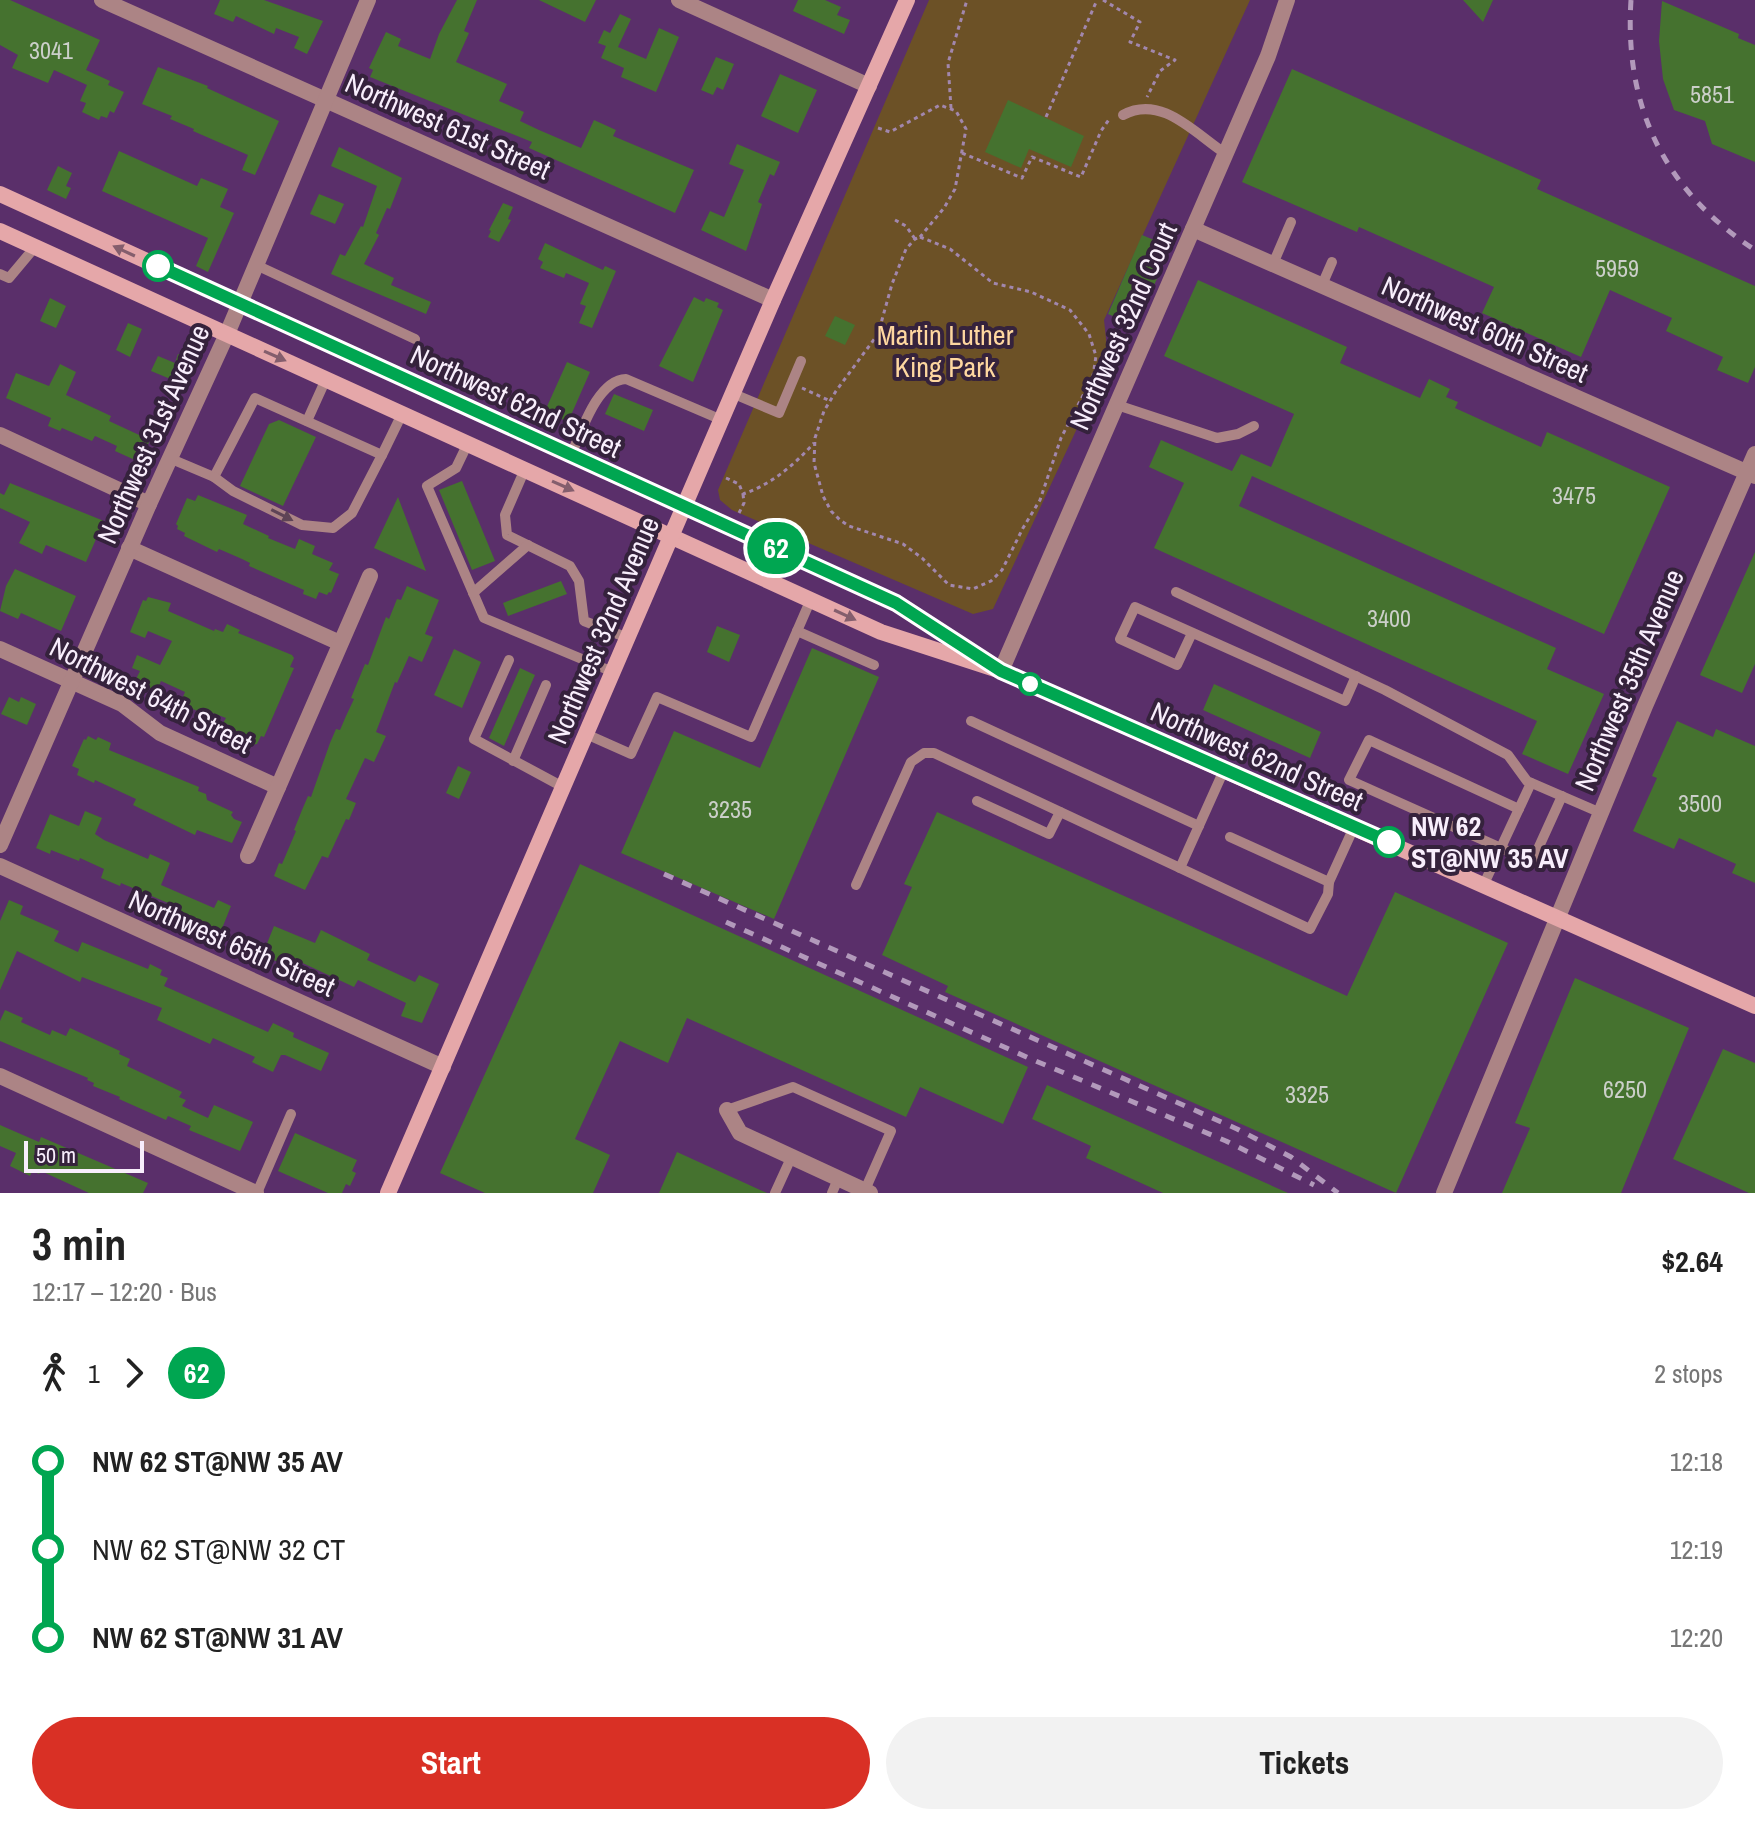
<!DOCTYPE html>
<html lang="en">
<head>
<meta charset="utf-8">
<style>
	body { margin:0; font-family:"Archivo Narrow",sans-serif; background:#f2f2f2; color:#222; height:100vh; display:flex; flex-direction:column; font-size:30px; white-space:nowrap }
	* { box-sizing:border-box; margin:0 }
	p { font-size:26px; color:#767676 }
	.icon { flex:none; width:44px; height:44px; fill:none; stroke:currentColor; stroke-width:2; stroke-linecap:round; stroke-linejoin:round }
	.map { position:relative; height:1193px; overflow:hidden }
	.side { display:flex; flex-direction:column; background:#fff; flex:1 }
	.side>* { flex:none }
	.badge { padding:0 16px; border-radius:26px; font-size:28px; line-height:52px }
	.scale { position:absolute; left:24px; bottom:20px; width:120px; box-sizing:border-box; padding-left:8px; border:4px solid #f8eefc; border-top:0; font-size:22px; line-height:28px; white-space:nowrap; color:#f8eefc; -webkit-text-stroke:6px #35223c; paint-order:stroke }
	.map>.badge { position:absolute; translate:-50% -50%; box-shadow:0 0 0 4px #fff }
	.legs { display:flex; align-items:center; gap:12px; height:88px; padding:0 32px; font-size:26px }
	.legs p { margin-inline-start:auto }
	.head { display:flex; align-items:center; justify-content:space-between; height:136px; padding:0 32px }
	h1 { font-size:44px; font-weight:700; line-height:60px }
	.primary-button { display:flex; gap:16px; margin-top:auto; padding:16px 32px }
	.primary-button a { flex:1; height:92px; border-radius:48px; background:#d93025; color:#fff; font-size:32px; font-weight:700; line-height:92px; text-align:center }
	.primary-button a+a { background:#f2f2f2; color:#222 }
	ul { padding:0 32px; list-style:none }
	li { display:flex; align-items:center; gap:28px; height:88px; font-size:30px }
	li i { display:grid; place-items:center; width:12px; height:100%; margin:0 10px; background:currentColor }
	li i::after { content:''; width:20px; height:20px; margin:-10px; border:6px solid; border-radius:50%; background:#fff }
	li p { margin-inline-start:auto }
	li:first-child i { background:linear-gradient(#0000 50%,currentColor 0) }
	li:last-child i { background:linear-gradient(currentColor 50%,#0000 0) }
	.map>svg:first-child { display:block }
</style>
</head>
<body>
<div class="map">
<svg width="1755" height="1193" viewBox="0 0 1755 1193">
	<rect width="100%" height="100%" fill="#5a2f6a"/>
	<polygon fill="#6c5126" points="929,0 1250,0 1104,320 1107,348 1100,379 993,609 973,614 732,510 720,500 718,490"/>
	<g fill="#45722f">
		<polygon points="0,0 10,0 100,40 86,70 110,81 108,85 124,92 114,113 110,111 107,118 101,116 99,120 82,112 86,103 80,101 87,85 54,70 48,83 12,68 18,55 0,45"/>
		<polygon points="220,0 264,0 323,21 307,54 294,48 299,37 276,28 274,34 236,16 233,22 214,14"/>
		<polygon points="457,0 477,0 464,31 469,33 456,62 507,84 499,101 524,112 520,121 539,130 581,148 594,120 616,130 613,136 694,170 675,213 529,148 532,142 370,77 373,70 369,68 386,32 401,39 398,46 430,59 439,34"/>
		<polygon points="539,0 596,0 585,22"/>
		<polygon points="798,0 825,0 841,7 837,15 850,20 844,34 793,11"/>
		<polygon points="1463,0 1493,0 1483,22"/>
		<polygon points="1662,1 1739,34 1738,38 1755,45 1755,162 1712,144 1705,121 1674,110 1663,79 1659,41"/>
		<polygon points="620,14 631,19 618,47 646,59 659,28 679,37 656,92 621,77 624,68 601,58 606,46 598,43 604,30 610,33"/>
		<polygon points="716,57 734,64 723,90 717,87 713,95 701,90"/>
		<polygon points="158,67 208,86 207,88 279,121 255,175 242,170 248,155 193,131 194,129 170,119 172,116 142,104"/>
		<polygon points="1292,69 1541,180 1537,189 1755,286 1755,367 1748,383 1717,370 1723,357 1666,331 1672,318 1610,290 1581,357 1482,313 1494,287 1359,227 1357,232 1242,182"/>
		<polygon points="780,74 817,90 798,133 761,116"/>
		<polygon points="1008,100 1084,136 1071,167 1029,149 1021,168 985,152"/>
		<polygon points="737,144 780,162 774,176 770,174 758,202 762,204 746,251 701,230 710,211 724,217 744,170 729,164"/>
		<polygon points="339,147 402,178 390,209 387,208 376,233 379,235 364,264 394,278 391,285 431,302 426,314 331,274 340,254 345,256 361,226 363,227 377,186 331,166"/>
		<polygon points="119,151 197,186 201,178 228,189 220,207 234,213 208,272 196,266 208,238 102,191"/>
		<polygon points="58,166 72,173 66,186 71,188 66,199 47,190"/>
		<polygon points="319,194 344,204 335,224 310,214"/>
		<polygon points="503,203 513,207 508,219 511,220 499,242 488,237 491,231 489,230"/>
		<polygon points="1142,235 1171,247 1136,326 1108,314"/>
		<polygon points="545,243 603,270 605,266 616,271 592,328 579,323 586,306 580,304 589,283 566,273 564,278 540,268 543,262 538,259"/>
		<polygon points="1198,280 1347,347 1340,363 1420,398 1429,379 1450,389 1446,397 1458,402 1455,408 1541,447 1547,432 1670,487 1604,634 1252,476 1239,506 1556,648 1547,669 1604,694 1568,774 1522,754 1537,721 1154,548 1184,483 1149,467 1161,440 1232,471 1241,454 1271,467 1294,414 1164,356"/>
		<polygon points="694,297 704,302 706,298 719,303 717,307 723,310 693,382 659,366"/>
		<polygon points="50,298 66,306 56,328 40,321"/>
		<polygon points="835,316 855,325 845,345 825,336"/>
		<polygon points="128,323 142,329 130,357 116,350"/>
		<polygon points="178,354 191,359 180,383 151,371 158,356 175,363"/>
		<polygon points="567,362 590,372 568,422 545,411"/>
		<polygon points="60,364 76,372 66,395 111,416 109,421 150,440 142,457 137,455 135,460 115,451 117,446 95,436 92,441 62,428 60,431 48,426 51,418 6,398 16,373 49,386"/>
		<polygon points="614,394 653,410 644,431 605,414"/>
		<polygon points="279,420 316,437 283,506 240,486 269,424"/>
		<polygon points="462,481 495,561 472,570 439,490"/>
		<polygon points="10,483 104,521 86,562 46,545 42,554 19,543 30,522 0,508 0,493 4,495"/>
		<polygon points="198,495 247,515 243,524 269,536 268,538 295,549 299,539 315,546 312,554 333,563 329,570 339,574 331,593 329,592 327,595 319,592 316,599 303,594 304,590 249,566 250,563 242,559 219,549 217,552 184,536 185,533 177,529 178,526 176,524 187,498 195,501"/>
		<polygon points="398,497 426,571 374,548"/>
		<polygon points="1755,552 1755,664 1742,693 1700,675"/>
		<polygon points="15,569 76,596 61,631 21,613 18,619 0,611 6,586"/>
		<polygon points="561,581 567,594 508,616 503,603"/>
		<polygon points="407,586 439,600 425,634 433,637 422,662 409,656 397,683 395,682 376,732 386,736 374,762 365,758 346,799 356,803 349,820 346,819 328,858 322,856 305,890 274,876 279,863 282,864 296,831 294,830 302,810 308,796 311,797 330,743 336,729 340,730 346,716 354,699 351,698 365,664 368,665 386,617 389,619 397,599 401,600"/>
		<polygon points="148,597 171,603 168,611 214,631 215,629 223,632 227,624 240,630 238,633 292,655 294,658 290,667 294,668 264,737 261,736 257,744 252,745 226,733 229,725 223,723 226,718 202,709 201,713 193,709 190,717 177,711 185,692 161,681 157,691 138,683 139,680 136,679 140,671 132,668 137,655 160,665 172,641 148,631 145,638 130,632 143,600 146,601"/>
		<polygon points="717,626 740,635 729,662 707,652"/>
		<polygon points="812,648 879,677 774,919 621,853 674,731 760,768"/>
		<polygon points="454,649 481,662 462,708 434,695"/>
		<polygon points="520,668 535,675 504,746 489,738"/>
		<polygon points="1214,684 1321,732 1310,758 1203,710"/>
		<polygon points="9,697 19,702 21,697 36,704 27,725 1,714"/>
		<polygon points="1677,721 1713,737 1716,729 1755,746 1755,883 1732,873 1736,864 1679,838 1674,849 1633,831 1657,778 1652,776"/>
		<polygon points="88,736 96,740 98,737 111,743 109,750 199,787 198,791 206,794 207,800 233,812 231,815 234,819 242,822 232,843 197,830 195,835 133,805 136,799 95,780 94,783 77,775 79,769 72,766 84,739 86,740"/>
		<polygon points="458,766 471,772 459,799 446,793"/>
		<polygon points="85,811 102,818 95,834 104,840 148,859 150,854 170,863 161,885 214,908 218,900 231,906 221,931 174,909 175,906 121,883 120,886 101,878 104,869 80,858 79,861 51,850 50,854 36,848 50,814 79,826"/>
		<polygon points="937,812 1347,996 1395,892 1508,943 1396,1193 945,992 948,986 882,955 912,887 904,884"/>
		<polygon points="580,864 1028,1067 1003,1124 920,1087 906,1117 687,1018 668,1063 620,1041 575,1139 610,1155 593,1193 485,1193 440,1173"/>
		<polygon points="9,900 23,906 20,914 59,931 54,941 78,952 82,942 148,969 150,964 162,970 160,975 168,978 164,986 268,1032 273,1023 294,1033 293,1037 329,1053 321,1071 285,1055 281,1055 273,1072 252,1062 255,1057 213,1038 210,1044 157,1020 162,1008 82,977 80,982 17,951 0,990 0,921"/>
		<polygon points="274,926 315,943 321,930 370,954 367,960 415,982 419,975 439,984 422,1023 401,1016 406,1003 358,980 354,987 294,959 292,963 285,960 283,964 271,959 273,954 264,951"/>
		<polygon points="1575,978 1689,1028 1621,1193 1502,1193 1530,1128 1515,1123"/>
		<polygon points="5,1010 23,1018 21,1022 50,1035 52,1030 66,1036 70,1028 120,1051 119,1054 130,1059 127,1066 182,1092 179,1097 186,1100 182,1106 208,1118 214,1105 253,1122 240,1151 189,1130 191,1126 168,1116 166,1120 119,1099 120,1097 93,1086 94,1083 87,1080 88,1078 0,1041 0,1021"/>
		<polygon points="1723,1049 1755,1063 1755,1193 1749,1193 1673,1159"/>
		<polygon points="1047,1085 1288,1193 1163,1193 1086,1158 1091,1146 1032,1119"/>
		<polygon points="0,1125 39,1142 41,1137 148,1183 143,1193 89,1193 41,1171 39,1174 32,1171 30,1176 10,1166 16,1153 0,1146"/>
		<polygon points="295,1133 357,1160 352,1171 356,1173 350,1186 346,1184 342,1193 328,1193 278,1171"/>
		<polygon points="677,1152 767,1193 659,1193"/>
	</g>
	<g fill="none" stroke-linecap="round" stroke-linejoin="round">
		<g stroke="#a287ad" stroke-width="3" stroke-dasharray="4 4" stroke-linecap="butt">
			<polyline points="1103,0 1140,22 1130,42 1175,60 1160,71 1147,97"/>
			<polyline points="951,108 948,63 967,0"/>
			<polyline points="1046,117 1097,0"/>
			<polyline points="878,128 890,132 940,105 956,111 966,129 955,189 944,208 920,237"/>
			<polyline points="962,153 1022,178 1032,157 1081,177 1101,131 1110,118"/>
			<polyline points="895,220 906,226 915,239"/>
			<polygon points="920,237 950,249 993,283 1031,292 1070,310 1089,334 1096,356 1093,376 1061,438 1040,500 1023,528 1002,570 991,581 973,589 949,585 922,558 903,544 849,526 840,520 831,511 823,496 814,463 815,438 824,411 836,391 878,334 892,284 906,249 915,239"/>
			<polyline points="802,388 828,400"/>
			<path d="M726 478 739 484 743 494C772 484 794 465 814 443"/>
			<polyline points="739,513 744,503 743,494"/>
		</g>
		<g stroke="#ac8485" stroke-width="10">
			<path d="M1123 115C1162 94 1195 134 1226 154"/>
			<polyline points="1273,264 1291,222"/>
			<polyline points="256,265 415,339"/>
			<polyline points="0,274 9,278 35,247"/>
			<polyline points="1322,285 1332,262"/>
			<polyline points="734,394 779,413 801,361"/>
			<polyline points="1117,405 1217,438 1238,434 1254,426"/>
			<polyline points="307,421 326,379"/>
			<polyline points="468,443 456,468 427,486 484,618 613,672"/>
			<path d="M571 455C581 433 597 380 626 379L722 420"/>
			<polyline points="169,458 214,477 255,398 382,455 402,414"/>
			<polyline points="525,469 505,515 507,535 570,566 579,581 584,621 628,638"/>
			<polyline points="214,477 233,491 302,525 333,528 352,513 382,455"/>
			<polyline points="1176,592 1385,690 1508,755 1527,781 1601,813"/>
			<polyline points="473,593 528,545"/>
			<polyline points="797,631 874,665"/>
			<polyline points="1192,633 1177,665 1120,639 1135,607 1345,701 1356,676"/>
			<polyline points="509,660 474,739 563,787"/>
			<polyline points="971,721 1199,826"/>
			<polyline points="586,734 631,754 657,697 751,737 811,599"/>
			<polyline points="513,761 546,685"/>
			<polyline points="977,801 1049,834 1060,812"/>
			<polyline points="1519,809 1369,740 1349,780 1532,862 1562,796"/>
			<polyline points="1230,837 1329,882 1354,827"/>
			<polyline points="1180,868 1310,929 1328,894 1329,882"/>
			<polyline points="1484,884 1531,783"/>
			<polyline points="856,885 911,762 924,753 934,753 1180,868 1224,770"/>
			<polyline points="727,1110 793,1087 891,1131 865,1190"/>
			<polyline points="257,1193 291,1114"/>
			<polyline points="775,1193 791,1158"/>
			<polyline points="832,1193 838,1179"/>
		</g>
		<g stroke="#ac8485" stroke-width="16">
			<polyline points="102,0 773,300"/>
			<polyline points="679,0 869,86"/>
			<polyline points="1193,229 1755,476"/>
			<polyline points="0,435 149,504"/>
			<polyline points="129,548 340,643"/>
			<polyline points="0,649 122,704 160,733 278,787"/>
			<polyline points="1001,671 1268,56 1287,0"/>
			<polyline points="0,845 149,504 227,334 368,0"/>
			<polyline points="248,856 370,576"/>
			<polyline points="0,866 443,1067"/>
			<polyline points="0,1076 256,1193"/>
			<polyline points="727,1110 740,1133 870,1193"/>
			<polyline points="1444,1193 1645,706 1755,454"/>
		</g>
		<g stroke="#e5a7a9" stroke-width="16">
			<polyline points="0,194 896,603 983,660"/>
			<polyline points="0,231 881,632 1001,671 1755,1006"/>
			<polyline points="388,1193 773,300 907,0"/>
		</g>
		<g stroke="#b299bb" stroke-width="5" stroke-dasharray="10 10" stroke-linecap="butt">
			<path d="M1631 0C1624 108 1665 191 1755 250"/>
			<polyline points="664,874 1237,1129 1291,1157 1338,1193"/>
			<polyline points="726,922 1031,1059 1226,1141 1314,1185"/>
		</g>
	</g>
	<defs><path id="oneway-solid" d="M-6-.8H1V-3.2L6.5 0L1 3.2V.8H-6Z" transform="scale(2)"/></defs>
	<g fill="#845e6d">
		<use href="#oneway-solid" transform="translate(124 251) rotate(-155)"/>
		<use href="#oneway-solid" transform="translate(275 356) rotate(24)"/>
		<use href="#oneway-solid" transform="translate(563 486) rotate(24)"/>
		<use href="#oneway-solid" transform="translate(845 615) rotate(25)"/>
	</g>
	<use fill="#5f4456" href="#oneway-solid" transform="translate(282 515) rotate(27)"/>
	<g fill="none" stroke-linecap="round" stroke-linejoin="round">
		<g stroke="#fff" stroke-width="18">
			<polyline id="line-1" points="158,266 896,603 1001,671 1389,842"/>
		</g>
		<use href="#line-1" stroke="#00a651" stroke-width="12"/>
	</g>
	<g fill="#fff" stroke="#00a651" stroke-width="4">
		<circle cx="158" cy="266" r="14"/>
		<circle cx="1030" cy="684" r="10"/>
		<circle cx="1389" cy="842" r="14"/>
	</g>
	<g text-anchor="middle" stroke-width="8" stroke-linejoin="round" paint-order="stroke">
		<g font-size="24" fill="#cbcfc9">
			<text x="51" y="59">3041</text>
			<text x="1712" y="103">5851</text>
			<text x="1617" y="277">5959</text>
			<text x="1574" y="504">3475</text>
			<text x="1389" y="627">3400</text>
			<text x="1700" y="812">3500</text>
			<text x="730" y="818">3235</text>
			<text x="1625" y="1098">6250</text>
			<text x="1307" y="1103">3325</text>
		</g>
		<g font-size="28" fill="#f8eefc" stroke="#35223c">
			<text transform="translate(448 126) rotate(24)" y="10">Northwest 61st Street</text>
			<text transform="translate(1123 326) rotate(-66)" y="10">Northwest 32nd Court</text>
			<text transform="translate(1485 329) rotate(24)" y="10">Northwest 60th Street</text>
			<text transform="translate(516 401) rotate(25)" y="10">Northwest 62nd Street</text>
			<text transform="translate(153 434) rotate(-66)" y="10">Northwest 31st Avenue</text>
			<text transform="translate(603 630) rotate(-67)" y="10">Northwest 32nd Avenue</text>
			<text transform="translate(1629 680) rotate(-67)" y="10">Northwest 35th Avenue</text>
			<text transform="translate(151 695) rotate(27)" y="10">Northwest 64th Street</text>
			<text transform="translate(1257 756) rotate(24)" y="10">Northwest 62nd Street</text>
			<text transform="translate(232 943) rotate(24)" y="10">Northwest 65th Street</text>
		</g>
		<g font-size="28" fill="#fed7a0" stroke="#35223c">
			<text x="945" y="345">Martin Luther<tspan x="945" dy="32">King Park</tspan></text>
		</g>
		<g font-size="28" font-weight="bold" fill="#f8eefc" stroke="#35223c" text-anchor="start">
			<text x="1411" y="836">NW 62<tspan x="1411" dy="32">ST@NW 35 AV</tspan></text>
		</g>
	</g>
</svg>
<div class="scale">50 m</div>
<b class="badge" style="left:776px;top:548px;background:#00a651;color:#fff">62</b>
</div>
<section class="side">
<div class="head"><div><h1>3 min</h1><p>12:17 – 12:20 · Bus</p></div><b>$2.64</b></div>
<div class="legs"><svg class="icon" aria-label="walk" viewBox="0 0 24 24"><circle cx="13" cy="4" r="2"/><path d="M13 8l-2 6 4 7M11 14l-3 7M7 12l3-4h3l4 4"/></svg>1<svg class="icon" aria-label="forward" viewBox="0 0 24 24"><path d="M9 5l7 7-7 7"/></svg><b class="badge" style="background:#00a651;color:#fff">62</b><p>2 stops</p></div>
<ul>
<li><i style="color:#00a651"></i><b>NW 62 ST@NW 35 AV</b><p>12:18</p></li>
<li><i style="color:#00a651"></i><span>NW 62 ST@NW 32 CT</span><p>12:19</p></li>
<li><i style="color:#00a651"></i><b>NW 62 ST@NW 31 AV</b><p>12:20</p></li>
</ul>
<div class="primary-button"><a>Start</a><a>Tickets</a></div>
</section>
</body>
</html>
